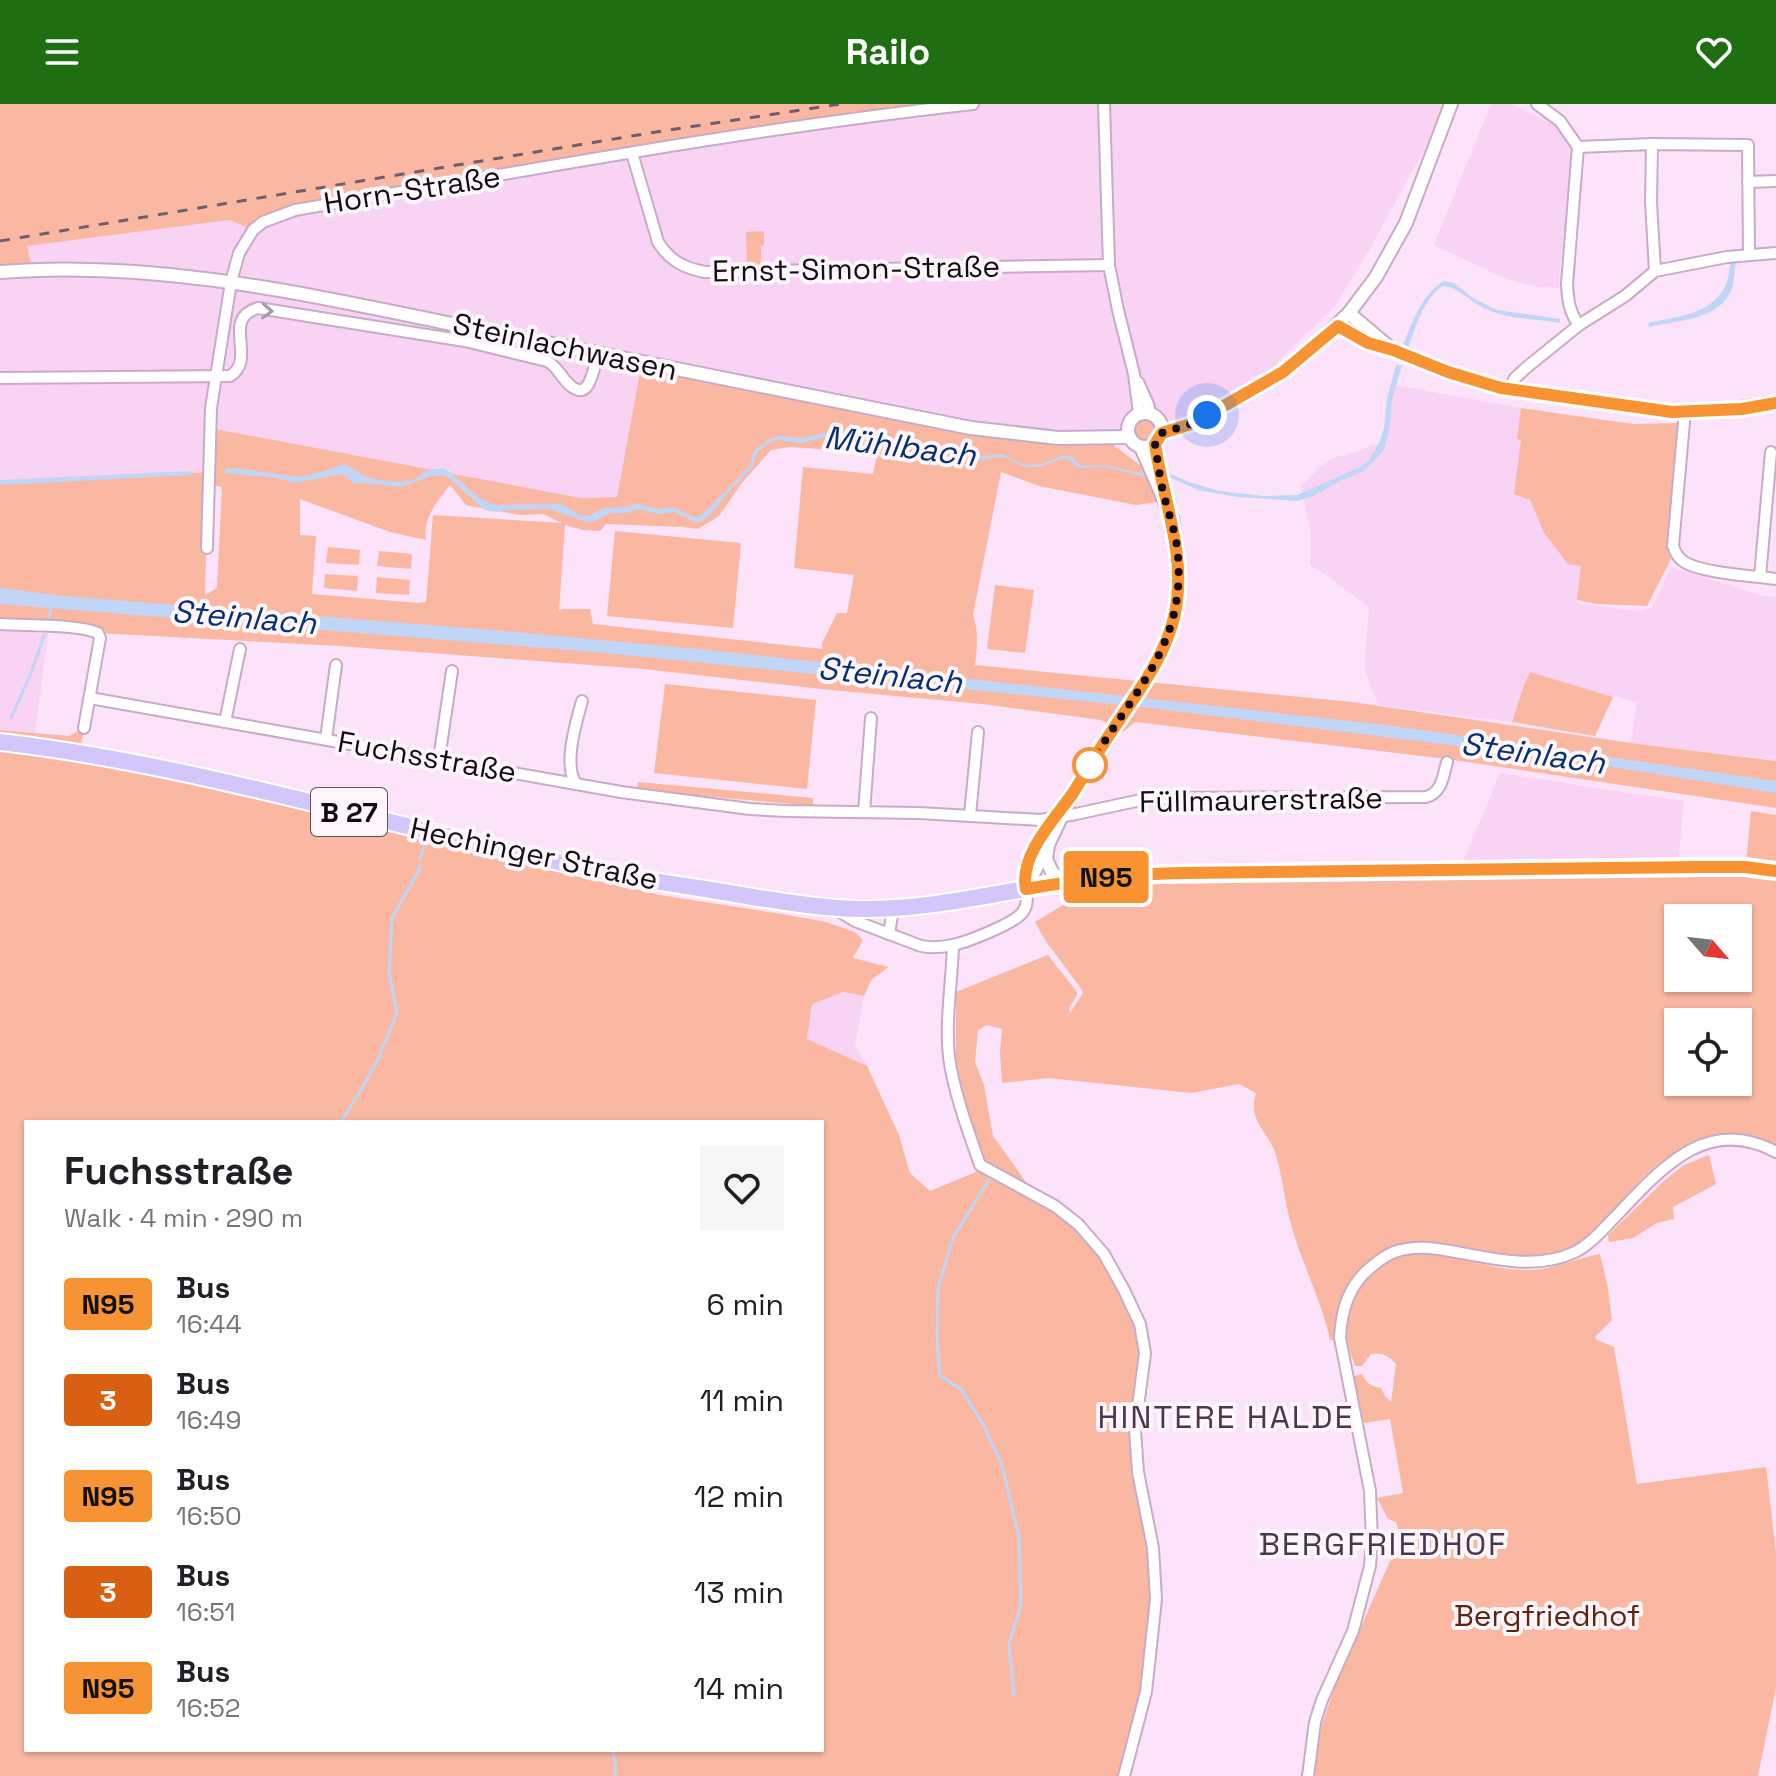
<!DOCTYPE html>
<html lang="en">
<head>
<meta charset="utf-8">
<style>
	body { margin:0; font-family:"Space Grotesk",sans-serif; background:#f6f6f6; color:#202124; height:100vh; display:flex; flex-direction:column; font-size:30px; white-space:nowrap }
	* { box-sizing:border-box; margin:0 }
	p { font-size:26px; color:#757577 }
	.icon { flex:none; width:44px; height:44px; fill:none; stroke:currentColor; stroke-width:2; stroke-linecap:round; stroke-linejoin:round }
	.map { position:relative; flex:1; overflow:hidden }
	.side { position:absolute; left:24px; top:1016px; width:800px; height:632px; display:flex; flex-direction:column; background:#fff; border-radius:0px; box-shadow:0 2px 6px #0004 }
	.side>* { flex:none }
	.badge { padding:0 16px; border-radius:6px; font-size:28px; line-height:52px }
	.needle { width:52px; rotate:118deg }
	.controls { position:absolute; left:1664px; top:800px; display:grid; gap:16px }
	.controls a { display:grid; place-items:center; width:88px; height:88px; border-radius:0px; background:#fff; box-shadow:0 2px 6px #0004; font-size:40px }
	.you { position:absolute; width:40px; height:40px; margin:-20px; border:6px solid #fff; border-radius:50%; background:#1a73e8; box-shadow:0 0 0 12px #1a73e833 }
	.map>.badge { position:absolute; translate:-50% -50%; box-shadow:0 0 0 4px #fff }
	.round { display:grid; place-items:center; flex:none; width:84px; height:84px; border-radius:0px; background:#f6f6f6 }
	.summary { display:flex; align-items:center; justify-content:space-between; height:136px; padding:0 40px }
	h1 { font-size:38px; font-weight:600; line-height:60px }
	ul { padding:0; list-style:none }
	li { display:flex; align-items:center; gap:24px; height:96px; padding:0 40px }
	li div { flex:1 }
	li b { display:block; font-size:30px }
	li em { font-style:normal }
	li .badge { min-width:88px; font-weight:700; text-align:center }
	header { display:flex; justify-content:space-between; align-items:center; height:104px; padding:0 40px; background:#1f6e12; color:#fff; font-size:36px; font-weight:600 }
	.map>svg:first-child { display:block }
</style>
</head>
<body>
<header><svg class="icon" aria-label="menu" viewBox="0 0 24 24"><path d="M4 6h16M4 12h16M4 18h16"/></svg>Railo<svg class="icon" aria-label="heart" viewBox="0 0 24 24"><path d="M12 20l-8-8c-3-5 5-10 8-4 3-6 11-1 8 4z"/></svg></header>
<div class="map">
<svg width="1776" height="1672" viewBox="0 0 1776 1672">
	<rect width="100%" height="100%" fill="#fce3f9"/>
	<g fill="#f8d3f4">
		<polygon points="973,0 1449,0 1371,143 1335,202 1242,293 1207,311 1193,312 1161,319 1129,333 1058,334 642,259 617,393 581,394 211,324 208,368 0,378 0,168 31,165 26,142 230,116 253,126 295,106 681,41"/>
		<polygon points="1491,0 1511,0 1564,24 1575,49 1559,171 1559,184 1538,183 1506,175 1434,141"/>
		<polygon points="1394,281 1521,304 1517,334 1521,336 1514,390 1530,396 1544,429 1581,461 1577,499 1639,507 1652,504 1671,463 1763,492 1776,493 1776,656 1631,639 1637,598 1583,585 1530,568 1520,590 1518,602 1512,618 1378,601 1364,564 1369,503 1329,473 1310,461 1311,431 1301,382 1319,364 1333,354 1363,346 1373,340 1381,343"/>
		<polygon points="0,520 49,523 35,629 0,626"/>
		<polygon points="1500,669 1684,697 1678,757 1467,758 1464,755"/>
		<polygon points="843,888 864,892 855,941 867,962 806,935 812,900"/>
	</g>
	<g fill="#fab8a3" fill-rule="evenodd">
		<polygon points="0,0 973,0 897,8 295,106 253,126 230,116 27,142 32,166 0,168"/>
		<polygon points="764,127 764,141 761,142 761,161 747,161 746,128"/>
		<path d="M642 258 971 324 1104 334 1144 364 1149 366 1165 397 1136 401 1039 382 1001 368 973 511C979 528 977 544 975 561L1352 598 1631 639 1776 657V704L1447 655 1135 618 1123 628 1101 616 982 600 831 586 644 565 339 542 98 529 0 520V378L208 368 210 324 581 394 617 393ZM790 343 848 347 863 346 877 350 873 370 803 363 794 464 854 471 847 509H837L822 539V545L593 520 590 505H562L559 507 565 421 583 426 600 427 606 420 682 423 698 425 719 412 741 380 771 346ZM208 380 222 383 217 484 205 491ZM450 381 466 401 520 411 543 410 562 419 433 411 426 498 418 499 312 490 316 432 300 431V395L390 428 426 436C423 413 437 398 450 381Z"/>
		<polygon points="1521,304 1633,320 1678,319 1673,401 1667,448 1671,455 1647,502 1596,500 1577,496 1581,462 1568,460 1544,429 1530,396 1514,390 1521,336 1517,335"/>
		<circle cx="1145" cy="326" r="12"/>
		<polygon points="615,427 741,439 733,524 607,512"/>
		<polygon points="328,443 360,446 359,461 326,459"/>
		<polygon points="379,447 412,450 411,465 377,462"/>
		<polygon points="325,470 358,472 357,487 324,484"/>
		<polygon points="377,473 410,476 409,491 376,489"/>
		<polygon points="995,481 1034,486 1025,549 987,545"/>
		<path d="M1530 568 1613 593 1595 632 1512 618C1518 602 1521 584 1530 568Z"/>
		<polygon points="665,580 816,596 807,685 654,669"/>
		<polygon points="84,624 80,649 0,638 0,626 69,632"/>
		<path d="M0 647 77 657 189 678 660 791 782 810 826 818 855 828 863 836 853 854 889 863 871 876 864 892 843 888 812 900 807 935 867 962 899 1031 910 1069 930 1087 981 1066 1053 1106 1073 1121 1099 1151 1136 1221 1141 1249 1132 1327 1148 1444 1152 1495 1142 1588 1120 1672H0ZM26 1018H822V1646H26Z"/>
		<polygon points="638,678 813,694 813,702 637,686"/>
		<polygon points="1751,707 1776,711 1776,762 1746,759"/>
		<path d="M1731 770 1776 775V1044C1758 1041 1733 1033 1716 1034 1710 1034 1704 1037 1698 1038 1662 1049 1638 1079 1613 1106 1601 1118 1589 1135 1572 1142 1556 1149 1537 1153 1519 1152 1467 1149 1403 1117 1362 1164 1343 1186 1337 1208 1334 1236H1330C1322 1198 1303 1162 1292 1124 1285 1101 1283 1075 1276 1051 1269 1027 1247 1018 1256 989L1239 980 1191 989 1049 974 1002 979 1000 948 1002 925 987 921 978 926 975 958 984 981 993 1032 1031 1085 983 1056 962 990 956 952V888L1048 851 1077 888V891L1069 904 1070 909 1083 889 1082 886 1045 836 1035 818 1084 788 1099 785 1161 777ZM1678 814H1738V874H1678ZM1678 918H1738V978H1678Z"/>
		<polygon points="1709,1051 1716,1080 1673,1103 1674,1115 1657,1119 1633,1134 1609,1138 1608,1131 1665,1076 1684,1061"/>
		<path d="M1418 1148C1454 1151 1499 1168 1534 1166 1557 1164 1578 1154 1600 1150L1608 1184 1612 1216 1595 1233 1597 1236 1614 1243 1637 1380 1766 1363 1776 1448V1584L1758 1672H1313L1322 1620 1336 1580 1390 1457 1400 1452V1430L1396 1418 1388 1415 1377 1394 1403 1389 1390 1315 1364 1319 1350 1273 1362 1270C1366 1280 1372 1282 1381 1284L1385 1292 1391 1298 1396 1260C1389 1252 1382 1248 1371 1250L1362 1262H1355C1352 1252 1347 1241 1346 1231 1342 1189 1376 1151 1418 1148Z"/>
	</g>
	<g fill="#c1d5f6">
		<path d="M1736 158C1734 166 1735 176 1732 184 1720 217 1678 216 1649 223L1648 219C1678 212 1714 211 1727 178 1729 172 1729 165 1731 159Z"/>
		<path d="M1444 177 1454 179 1473 194 1497 206 1560 215V219C1535 214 1509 216 1486 205 1471 199 1458 182 1442 182 1422 198 1416 222 1408 245L1403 241C1412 219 1422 190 1444 177Z"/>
		<path d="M1396 261 1402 262 1392 295 1390 320 1386 340 1381 350 1364 367 1340 377 1313 392 1298 397 1238 393 1198 386 1171 374 1138 371 1106 363 1079 364 1066 354C1056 355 1047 362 1036 363 1023 365 1017 358 1006 354 995 350 983 359 974 355 968 353 963 347 957 345L940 348H932L918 339 909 338 896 340 868 331H832L802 339 778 336 772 337 765 343 758 346 753 362 749 368 731 385 709 412 700 418H695L674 408 659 410 638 405 627 409H611L590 419 548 405 508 406 496 408 485 406 449 374 442 371 431 372 402 383 360 379 354 380 343 370 294 379 276 374 225 369V365L235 364 299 373 325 367 341 361H347L364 372 379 376 398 378 414 376 427 366 444 364C463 376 473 395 496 401L561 400 580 411 588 412 604 404 622 403 638 400 659 405 673 403 694 413 702 411 746 366 750 361 754 346 770 335 780 332 803 334 831 327 865 328 890 336 919 337 932 345 939 347 951 343H959L974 353 1002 350 1025 361 1041 360 1064 351 1073 353 1077 359 1084 362 1105 361 1136 368 1168 369 1189 378 1219 387 1264 392 1297 391 1360 363 1369 356 1380 337 1384 324 1387 294Z"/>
		<polygon points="191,367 191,371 0,381 0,376"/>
		<polygon points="0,484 64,492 505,527 719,547 1386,621 1776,677 1776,689 1555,654 1142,603 595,548 0,500"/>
	</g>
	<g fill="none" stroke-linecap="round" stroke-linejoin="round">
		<g stroke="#c1d5f6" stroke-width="3">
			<polyline points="48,516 51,504"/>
			<polyline points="11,614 31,569 44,532"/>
			<polyline points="420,755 426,736"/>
			<polyline points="341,1018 364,981 379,953 397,909 389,868 392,814 419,766 419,762"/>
			<polyline points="991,1072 953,1134 938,1184 937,1234 940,1272 961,1285 983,1320 1002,1361 1019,1433 1021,1501 1009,1540 1014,1591"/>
			<polyline points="613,1646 616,1663 614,1672"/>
		</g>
		<g stroke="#c8abc5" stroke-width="14">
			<g id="minor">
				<polyline points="1104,0 1109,161 1118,206 1134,270 1139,309"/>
				<path d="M1537 0 1560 17 1578 43 1567 180C1568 196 1569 208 1579 221"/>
				<polyline points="1652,40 1651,98 1655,167"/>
				<polyline points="1578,43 1652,40 1748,41 1749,151"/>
				<path d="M632 49 658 138C670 157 684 164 705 168L1109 161"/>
				<polyline points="1748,78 1776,77"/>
				<path d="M0 274 230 272C258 255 220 215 258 204L465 237 547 257C556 262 559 269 565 276 589 304 593 267 598 249"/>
				<polyline points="1138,278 1148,300 1150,309"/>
				<polyline points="1509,285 1515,274 1527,263 1579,221 1625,192 1655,167 1727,153 1776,149"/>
				<path d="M1685 307 1673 442C1675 448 1677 453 1683 457 1699 469 1754 472 1776 475"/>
				<path d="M207 444 211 304 231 178 239 149 253 126 263 118 295 106C520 68 746 25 973 0"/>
				<polyline points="1760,473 1771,348"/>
				<path d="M0 520C25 522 78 520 98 529L100 534 84 624"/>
				<path d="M90 594 621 688 750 705 786 707 919 709 1041 716 1076 710 1136 697 1170 694 1426 693C1442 689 1443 672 1447 658"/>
				<polyline points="225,618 240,545"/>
				<polyline points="326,635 336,561"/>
				<polyline points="439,655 452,567"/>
				<path d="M576 680C563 660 576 619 582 597"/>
				<polyline points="864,708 871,614"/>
				<polyline points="970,711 978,628"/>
				<path d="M837 806 855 817 921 842C931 844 943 843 953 841 967 838 1013 820 1022 809 1028 802 1027 794 1026 785"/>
				<polyline points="889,830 893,805"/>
				<path d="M953 841C952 878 945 916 949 953 954 989 968 1026 980 1061L1055 1102 1078 1120 1104 1150 1124 1186 1140 1220 1145 1249 1135 1326 1138 1368 1153 1444 1156 1495 1146 1588 1124 1672"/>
				<path d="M1308 1672 1315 1618 1322 1596 1353 1527 1370 1462 1372 1437 1370 1387 1340 1234C1341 1208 1349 1181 1370 1164 1379 1156 1390 1148 1401 1146 1419 1141 1438 1145 1456 1148 1495 1155 1537 1166 1575 1148 1591 1140 1604 1124 1616 1112 1660 1066 1706 1010 1776 1048"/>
			</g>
		</g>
		<g stroke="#c8abc5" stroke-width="16">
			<g id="tertiary">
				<path d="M0 168C158 155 313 192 467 223 635 256 803 291 971 324L1058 334 1129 333"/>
				<polyline points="1349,209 1389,243"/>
				<polyline points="1338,222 1368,239 1393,246 1448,268 1501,284 1672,308 1734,305 1776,299"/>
				<circle cx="1145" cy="326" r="17"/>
				<polyline points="1162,329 1194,319 1283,268 1304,252 1349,209 1376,173 1406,119 1451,0"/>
				<polyline points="1155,340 1163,384"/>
				<polyline points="1064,778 1052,768 1046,755 1048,741 1071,692 1154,564 1169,531 1176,507 1178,486 1177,445 1172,414 1141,343"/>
				<polyline points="1027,782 1046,745"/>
				<path d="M1026 785C1021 760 1040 736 1052 715"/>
			</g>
		</g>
		<g stroke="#fff" stroke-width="20">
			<path id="primary" d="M0 638C199 661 390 723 586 764 625 773 665 779 705 785 749 792 793 801 837 804 919 810 997 788 1077 776 1105 772 1133 771 1162 770L1701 763H1745L1776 767"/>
		</g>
		<use href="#minor" stroke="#fff" stroke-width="10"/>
		<use href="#tertiary" stroke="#fff" stroke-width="12"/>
		<use href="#primary" stroke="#d3c6fa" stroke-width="16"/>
		<polyline stroke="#6e5f6d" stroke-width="3" stroke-dasharray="10 10" stroke-linecap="butt" points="0,137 656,28 841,0"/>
	</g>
	<defs><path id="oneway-chevron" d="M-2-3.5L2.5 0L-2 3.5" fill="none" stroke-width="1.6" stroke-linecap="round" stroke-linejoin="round" transform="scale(2)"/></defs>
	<use stroke="#a19da1" href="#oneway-chevron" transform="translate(267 207) rotate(3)"/>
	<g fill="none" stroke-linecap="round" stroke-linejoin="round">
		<g stroke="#fff" stroke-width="18">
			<path id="line" d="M1776 299 1742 305 1672 308 1501 284 1448 268 1393 246 1368 239 1338 222 1283 268 1194 319 1162 329 1155 340C1163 397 1187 451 1175 509 1166 553 1136 590 1112 627 1098 647 1086 668 1073 689 1055 715 1019 751 1026 785 1078 776 1130 770 1183 769L1701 763H1745L1776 767"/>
		</g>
		<use href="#line" stroke="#f79332" stroke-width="12"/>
		<path stroke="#150b14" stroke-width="8" stroke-dasharray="0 14.4" d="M1090 661C1133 587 1189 539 1177 443 1175 427 1169 411 1165 395 1160 378 1158 358 1155 340L1162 329 1194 319 1207 311"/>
	</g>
	<circle fill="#fff" stroke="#f79332" stroke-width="4" cx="1090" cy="661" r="16"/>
	<g text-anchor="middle" stroke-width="8" stroke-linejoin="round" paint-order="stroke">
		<rect fill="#fdf7fc" stroke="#5b525a" stroke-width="2" x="311" y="684" width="76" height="48" rx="6"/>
		<g font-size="28" font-weight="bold" fill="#150b14">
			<text x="349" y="718">B 27</text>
		</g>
		<g font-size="30" fill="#150b14" stroke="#fdf7fc">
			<text transform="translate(412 86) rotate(-9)" y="10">Horn-Straße</text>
			<text transform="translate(856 165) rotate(-1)" y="10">Ernst-Simon-Straße</text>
			<text transform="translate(565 243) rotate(12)" y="10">Steinlachwasen</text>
			<text transform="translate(427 653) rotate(10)" y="10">Fuchsstraße</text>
			<text transform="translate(1261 696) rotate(-1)" y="10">Füllmaurerstraße</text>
			<text transform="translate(534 750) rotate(12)" y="10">Hechinger Straße</text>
		</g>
		<g font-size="30" fill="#5f230f" stroke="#fdf7fc">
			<text x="1547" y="1522">Bergfriedhof</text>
		</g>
		<g font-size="32" font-style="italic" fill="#072f73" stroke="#fdf7fc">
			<text transform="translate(900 342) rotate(7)" y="11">Mühlbach</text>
			<text transform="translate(244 513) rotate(5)" y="11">Steinlach</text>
			<text transform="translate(890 571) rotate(6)" y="11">Steinlach</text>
			<text transform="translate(1533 649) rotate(8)" y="11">Steinlach</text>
		</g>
		<g font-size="32" letter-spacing="2" fill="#4d354b" stroke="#fdf7fc">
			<text x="1226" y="1324">HINTERE HALDE</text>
			<text x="1383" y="1451">BERGFRIEDHOF</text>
		</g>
	</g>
</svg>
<div class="controls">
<a><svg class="needle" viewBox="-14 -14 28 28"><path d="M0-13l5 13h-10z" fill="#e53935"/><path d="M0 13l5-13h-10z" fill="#757577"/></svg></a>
<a><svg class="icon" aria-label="locate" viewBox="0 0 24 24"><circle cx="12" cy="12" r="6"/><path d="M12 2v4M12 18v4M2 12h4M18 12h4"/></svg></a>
</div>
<div class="you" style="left:1207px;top:311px"></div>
<b class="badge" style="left:1106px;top:773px;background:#f79332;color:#111">N95</b>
<section class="side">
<div class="summary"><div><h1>Fuchsstraße</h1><p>Walk · 4 min · 290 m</p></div><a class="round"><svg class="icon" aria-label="heart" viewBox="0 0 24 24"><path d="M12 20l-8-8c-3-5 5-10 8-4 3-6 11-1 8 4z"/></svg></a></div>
<ul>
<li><span class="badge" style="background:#f79332;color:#111">N95</span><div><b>Bus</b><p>16:44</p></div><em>6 min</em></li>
<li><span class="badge" style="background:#d96013;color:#fff">3</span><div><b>Bus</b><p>16:49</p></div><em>11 min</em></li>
<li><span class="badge" style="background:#f79332;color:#111">N95</span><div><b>Bus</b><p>16:50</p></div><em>12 min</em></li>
<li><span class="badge" style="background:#d96013;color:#fff">3</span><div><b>Bus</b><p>16:51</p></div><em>13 min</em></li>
<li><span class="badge" style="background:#f79332;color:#111">N95</span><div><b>Bus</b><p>16:52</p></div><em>14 min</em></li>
</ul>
</section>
</div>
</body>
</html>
